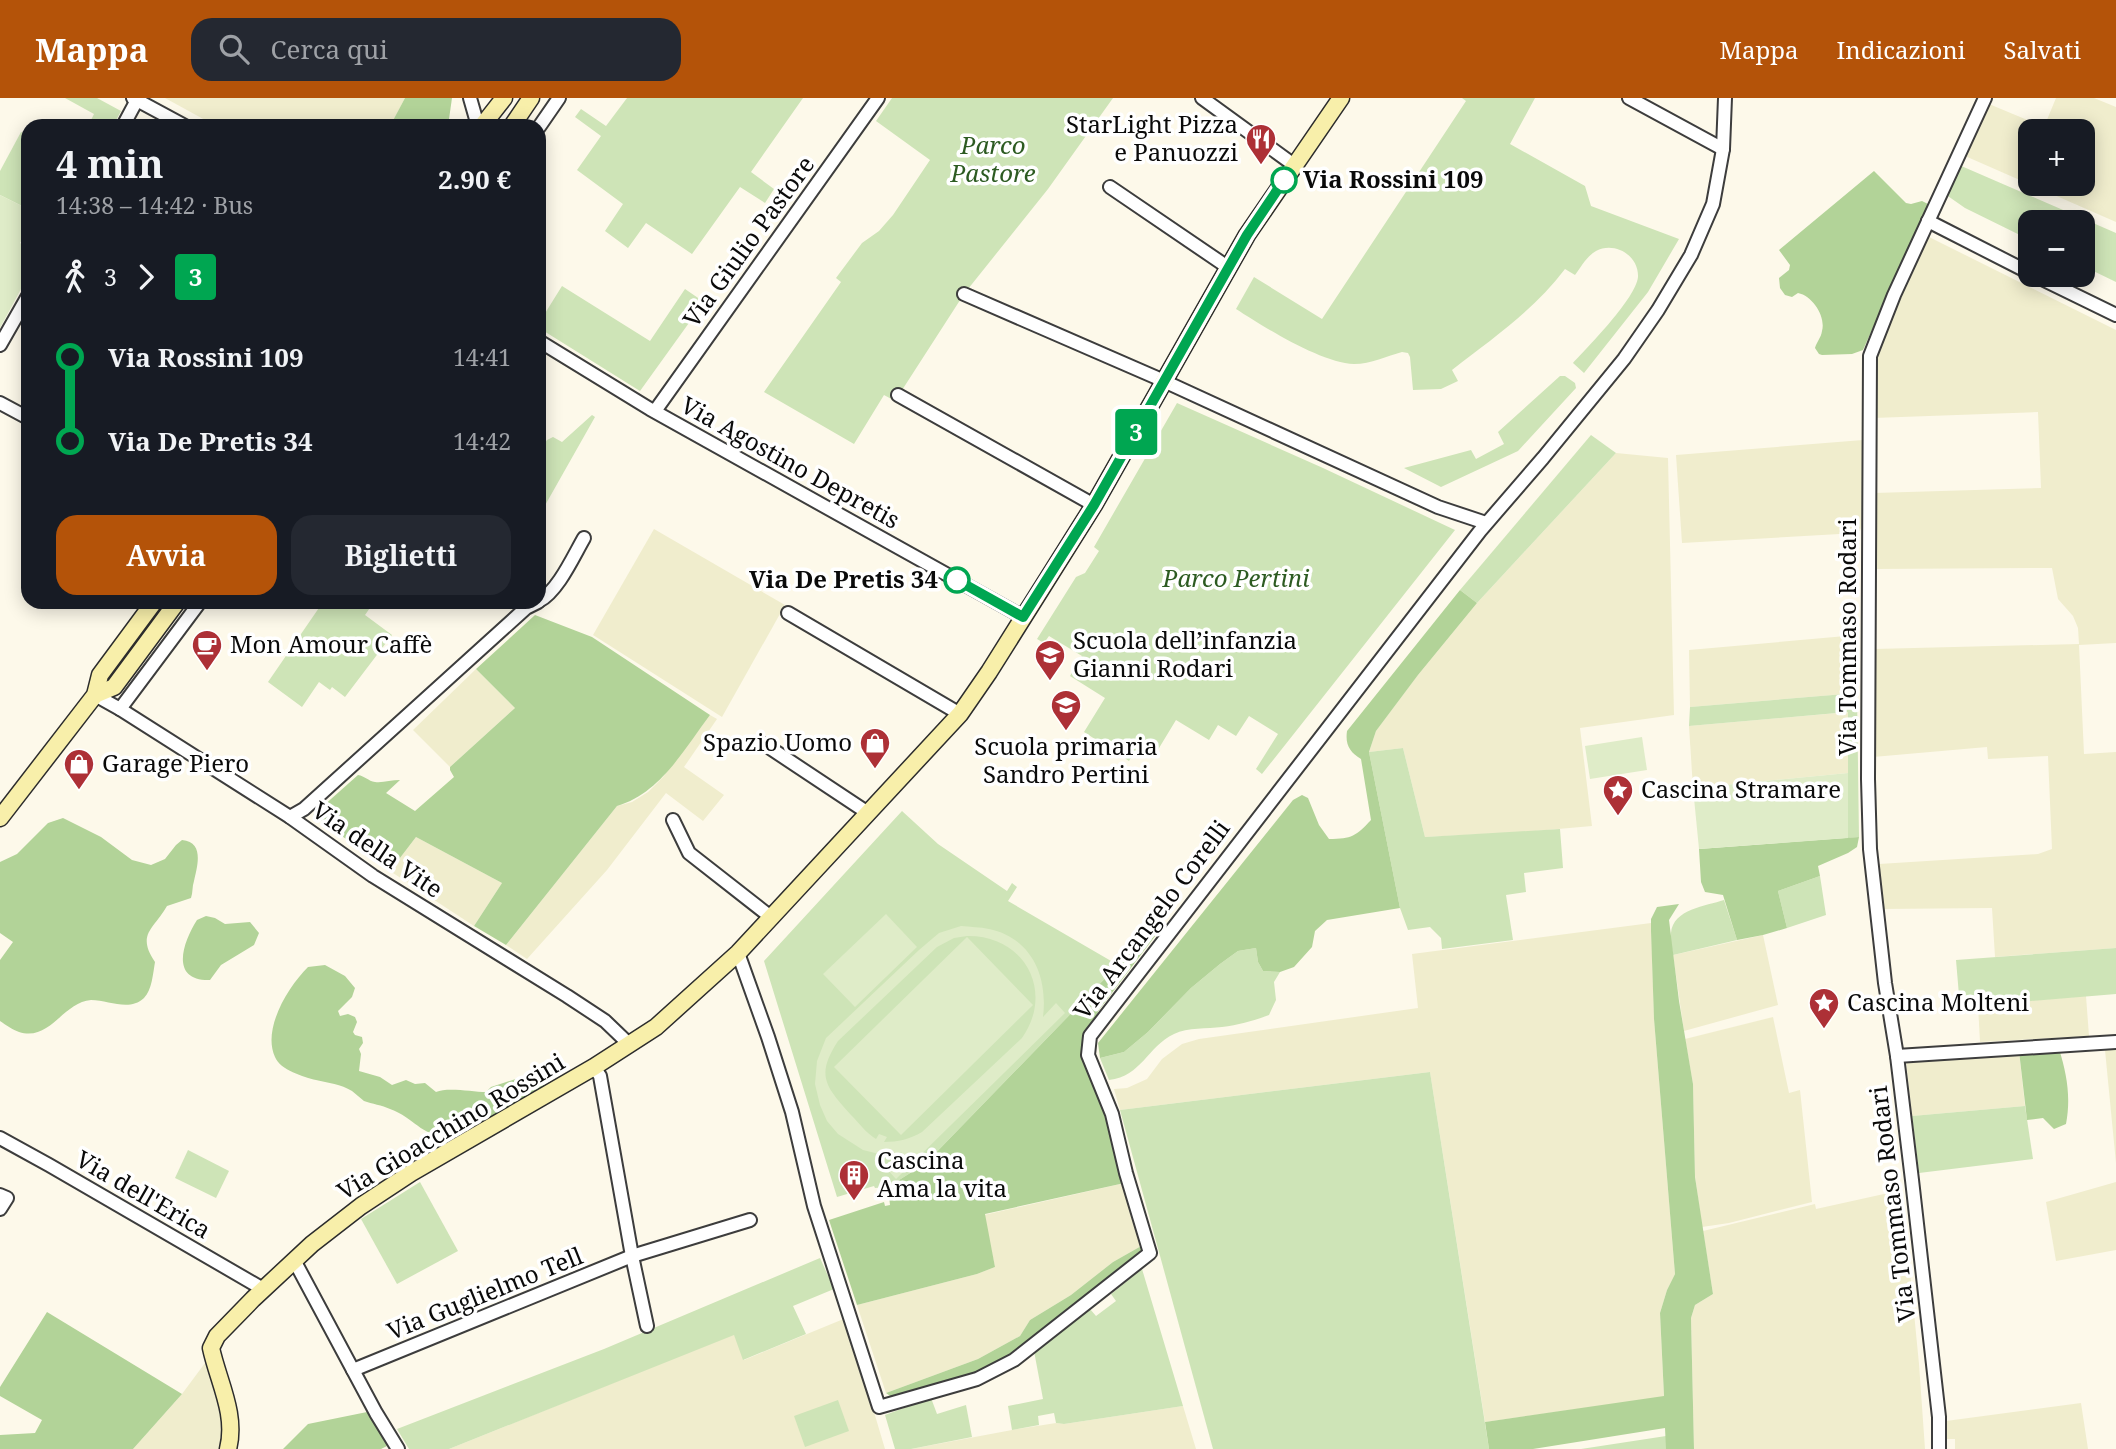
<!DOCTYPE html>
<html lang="it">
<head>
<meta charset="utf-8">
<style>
	body { margin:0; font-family:"Noto Serif",serif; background:#242831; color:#f1f3f6; height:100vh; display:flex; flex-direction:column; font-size:26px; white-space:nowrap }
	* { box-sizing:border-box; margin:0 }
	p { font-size:23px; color:#9ea1a6 }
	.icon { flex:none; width:38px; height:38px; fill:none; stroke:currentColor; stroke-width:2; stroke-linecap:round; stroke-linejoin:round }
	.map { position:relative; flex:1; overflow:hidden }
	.drawer { position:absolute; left:21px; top:21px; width:525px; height:490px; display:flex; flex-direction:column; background:#171b24; border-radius:21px; box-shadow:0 4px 18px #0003 }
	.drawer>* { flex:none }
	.badge { padding:0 14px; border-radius:5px; font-size:24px; line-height:46px }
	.controls { position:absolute; left:2018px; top:21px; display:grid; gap:14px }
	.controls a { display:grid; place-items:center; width:77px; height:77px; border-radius:14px; background:#171b24; box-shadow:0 4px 18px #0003; font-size:35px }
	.map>.badge { position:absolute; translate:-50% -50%; box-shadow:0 0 0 4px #fff }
	.legs { display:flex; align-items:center; gap:10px; height:77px; padding:0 35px; font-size:23px }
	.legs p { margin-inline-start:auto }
	.overview { display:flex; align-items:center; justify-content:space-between; height:119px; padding:0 35px }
	h1 { font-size:38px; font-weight:700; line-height:52px }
	.primary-button { display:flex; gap:14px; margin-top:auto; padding:14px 35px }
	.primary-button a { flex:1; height:80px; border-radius:21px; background:#b45309; color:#fff; font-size:28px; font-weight:700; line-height:80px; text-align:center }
	.primary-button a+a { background:#242831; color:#f1f3f6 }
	ul { padding:0 35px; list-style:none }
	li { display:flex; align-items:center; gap:24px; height:84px; font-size:26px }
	li i { display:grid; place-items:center; width:10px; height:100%; margin:0 9px; background:currentColor }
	li i::after { content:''; width:18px; height:18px; margin:-9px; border:5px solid; border-radius:50%; background:#171b24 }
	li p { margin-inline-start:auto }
	li:first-child i { background:linear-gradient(#0000 50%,currentColor 0) }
	li:last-child i { background:linear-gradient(currentColor 50%,#0000 0) }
	header { display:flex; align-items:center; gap:42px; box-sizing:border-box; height:98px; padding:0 35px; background:#b45309; color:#fff }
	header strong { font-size:33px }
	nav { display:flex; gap:38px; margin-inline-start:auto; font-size:24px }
	.search { width:490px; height:63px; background:#242831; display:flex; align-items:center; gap:18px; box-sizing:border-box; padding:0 24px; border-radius:21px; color:#9ea1a6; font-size:26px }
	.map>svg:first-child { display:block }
</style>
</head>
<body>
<header>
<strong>Mappa</strong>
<div class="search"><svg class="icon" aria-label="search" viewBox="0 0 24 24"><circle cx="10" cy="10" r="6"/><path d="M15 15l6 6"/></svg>Cerca qui</div>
<nav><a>Mappa</a><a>Indicazioni</a><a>Salvati</a></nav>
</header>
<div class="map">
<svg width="2116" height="1351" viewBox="0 0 2116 1351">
	<rect width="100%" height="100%" fill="#fdf9ea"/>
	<g fill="#f0edcd" fill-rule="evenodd">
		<polygon points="165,0 405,0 390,28 216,28"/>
		<path d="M2056 0H2094L2116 9V124L1965 58 1989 6 2044 29ZM2030 33H2082V86H2030Z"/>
		<polygon points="1927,138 2116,232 2116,545 2079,547 2084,656 2116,654 2116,850 1995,859 1992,810 1882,811 1879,766 2038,756 2052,751 2048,658 1988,661 1987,649 1873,659 1874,551 2079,546 2078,530 2073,518 2058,501 2052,470 1873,471 1874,395 2041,390 2038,314 1873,320 1875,267 1879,247"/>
		<polygon points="1863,342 1863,424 1860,433 1857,435 1682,445 1676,357"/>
		<polygon points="1616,355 1668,360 1674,617 1580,630 1592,728 1524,734 1425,739 1403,650 1369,654 1376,633 1418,577 1477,505"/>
		<polygon points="654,431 785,507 722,619 593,537"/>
		<polygon points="1857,537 1857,595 1690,609 1689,552"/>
		<polygon points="476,571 515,610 450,669 413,632"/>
		<polygon points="1849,614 1848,675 1693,690 1689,628"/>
		<polygon points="710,617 717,621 684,669 724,697 703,723 666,695 607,772 527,861 506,847 617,708 632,704 648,694 663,679"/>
		<polygon points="416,739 502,785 474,828 390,773"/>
		<polygon points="1651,825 1654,921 1675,1176 1667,1192 1660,1215 1664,1299 1485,1324 1430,974 1120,1012 1114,991 1127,990 1147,981 1162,961 1182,946 1199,941 1418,910 1412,856"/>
		<polygon points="1763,837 1778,907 1684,933 1673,857"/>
		<polygon points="2086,898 2089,938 1980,944 1978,907"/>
		<polygon points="1773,919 1789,995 1800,992 1812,1104 1729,1125 1702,1129 1695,1078 1693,986 1685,941"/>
		<polygon points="2116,951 2116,1065 2105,952"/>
		<polygon points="2019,953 2025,1008 1912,1018 1906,962"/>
		<polygon points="1129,1084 1143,1147 1113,1164 1071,1197 1030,1222 1020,1238 978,1261 886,1295 857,1207 977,1176 995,1169 984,1117"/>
		<polygon points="2116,1084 2116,1152 2056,1163 2046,1104"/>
		<polygon points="1902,1092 1919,1266 1925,1351 1694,1351 1691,1220 1695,1207 1713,1196 1703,1133 1815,1106 1816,1111"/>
		<polygon points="846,1220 885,1351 449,1351 734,1236 744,1262"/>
		<polygon points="208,1261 222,1300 223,1351 133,1351 182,1296"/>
		<polygon points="2081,1305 2088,1351 1955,1351 1955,1341 1947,1341 1946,1323"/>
		<polygon points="1183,1308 1196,1351 911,1351 1012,1332 1056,1325 1064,1326"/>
	</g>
	<g fill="#cee4b7">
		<polygon points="65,0 97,0 121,13 113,28 88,28 94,16"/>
		<polygon points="627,0 803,0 751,74 774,91 765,105 740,89 692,156 646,125 628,150 605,133 623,106 577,72 601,38 575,19 581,11 606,28"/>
		<polygon points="892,0 1113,0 1048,91 964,196 895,303 884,297 854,346 764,294 841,184 836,180 862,145 879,133 893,117 930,62 876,23"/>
		<path d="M1462 0H1535L1510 46 1585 88 1591 108 1679 141 1648 194 1584 275 1573 265C1589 248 1636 200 1638 179 1639 157 1614 143 1596 153 1587 158 1581 169 1575 177L1565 171C1533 213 1493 240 1452 272L1458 283 1441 291 1413 292 1410 259 1408 255 1402 254C1387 258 1371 266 1354 266 1321 265 1264 229 1236 211L1254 179 1322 221 1466 3Z"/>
		<polygon points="21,34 28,37 28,111 0,97 0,73"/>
		<polygon points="1959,67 2116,135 2116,184 2083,168 2082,124 2030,124 2030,142 1965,110 1945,96"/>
		<polygon points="562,188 650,243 685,191 704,204 640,293 539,230 539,225"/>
		<polygon points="1560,278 1565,278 1575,285 1576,290 1518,353 1441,389 1404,370 1471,352 1476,361 1504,346 1498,334"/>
		<polygon points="1177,305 1323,370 1455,432 1262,676 1256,671 1278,636 1249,618 1236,638 1218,627 1209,642 1176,622 1156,655 1140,645 1129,663 1084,634 1105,600 1070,578 1082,558 1049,538 1044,545 1037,541 1076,479 1085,475 1099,453 1094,449"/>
		<polygon points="592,317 595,319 539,418 539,354 547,342 553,339 562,344"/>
		<polygon points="1591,337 1616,355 1477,505 1460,492"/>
		<polygon points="323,504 374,504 365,517 392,537 345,599 332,589 330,592 319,584 302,609 268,584"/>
		<polygon points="1857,595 1859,739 1848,740 1848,614 1689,628 1690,609"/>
		<polygon points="1403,650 1425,739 1560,731 1563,770 1524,775 1526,794 1506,797 1513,842 1442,851 1441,840 1430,829 1408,832 1400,810 1369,654"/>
		<polygon points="902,713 938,746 1007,793 1012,785 1017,789 1008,803 1118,867 926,1065 888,1089 875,1090 874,1088 837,1099 764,863"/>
		<polygon points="1820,778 1826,817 1787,830 1778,793"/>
		<path d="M1724 802 1737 842 1673 857C1672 850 1670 842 1671 835 1673 811 1706 808 1724 802Z"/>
		<path d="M1256 850 1258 864 1263 873 1280 874 1274 884 1276 902 1269 917C1253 923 1239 927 1222 929 1207 931 1188 929 1174 936 1147 949 1142 978 1109 982L1100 960 1124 954 1148 934 1191 890 1220 866 1238 853Z"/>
		<polygon points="2116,850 2116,896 1960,909 1956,862"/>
		<polygon points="1430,974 1489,1351 1213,1351 1120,1012"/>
		<polygon points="2025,1008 2033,1061 1919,1075 1912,1018"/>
		<polygon points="188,1052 229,1073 216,1100 175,1080"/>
		<polygon points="420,1084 458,1153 397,1186 361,1121"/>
		<polygon points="820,1160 834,1191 793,1208 806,1236 743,1262 734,1237 449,1351 409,1351 397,1331 604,1251"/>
		<polygon points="1142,1171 1183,1308 1064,1326 1056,1325 1054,1315 1038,1318 1039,1327 1012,1332 1008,1308 1043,1301 1034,1253 1090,1211 1096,1218 1116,1203 1111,1196"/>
		<polygon points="931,1300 937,1316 966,1307 972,1339 911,1351 895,1351 885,1317"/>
		<polygon points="838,1302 849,1333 805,1349 794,1318"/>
		<polygon points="1666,1338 1666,1351 1581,1351"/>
	</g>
	<g fill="#b2d398">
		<polygon points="405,0 452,0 448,28 390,28"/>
		<path d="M1874 73 1906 105 1911 106 1922 103 1928 106 1863 252 1852 256 1822 257 1819 256 1815 250C1817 243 1821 240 1822 233 1826 219 1813 198 1798 195L1792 199 1785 197 1780 190 1779 180 1789 172 1790 167 1779 152Z"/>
		<path d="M1460 492 1477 505 1418 577 1376 633 1369 654 1400 810 1327 822 1315 833 1312 849 1294 869 1280 874 1263 873 1258 864 1256 850 1238 853 1220 866 1191 890 1148 934 1124 954 1100 960 1098 945 1293 702 1302 697 1308 700 1319 727 1329 741C1352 741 1356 738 1371 722L1361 661C1350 654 1345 647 1347 633Z"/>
		<path d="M535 517 592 539 710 617C684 651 661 695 617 708L506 847 474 828 502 785 416 739 390 773 313 717 358 677C365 678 368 683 375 684 383 685 391 682 400 682L386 695 415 713 454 679 450 672V669L515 610 476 571Z"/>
		<path d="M63 720 101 739 132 762 151 767 165 761 176 747 182 742C205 744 197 769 194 783 192 789 193 794 191 800L167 808C154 831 136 836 155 864 153 875 152 892 144 900 129 914 109 902 91 902 63 904 50 944 19 934 13 932 6 927 0 923V862L13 844 0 835V764L17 756 48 725Z"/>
		<polygon points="1859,739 1857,749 1848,755 1818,768 1820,778 1778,793 1787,830 1763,837 1737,842 1723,797 1705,794 1701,784 1699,751"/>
		<polygon points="1679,806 1669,822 1679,903 1693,986 1695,1079 1713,1196 1695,1207 1691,1220 1694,1351 1666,1351 1665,1330 1533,1351 1489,1351 1485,1324 1664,1298 1660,1215 1667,1192 1675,1176 1654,921 1651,833 1651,821 1657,809"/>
		<polygon points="1155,817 1165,825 1099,912 1092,927 1088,957 1129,1084 985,1116 995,1169 977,1176 857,1207 829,1122 884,1104 885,1108 890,1107 888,1089 926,1065 1118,867"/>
		<path d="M206 818 215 820 225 826 250 824 259 835 254 847 221 867 210 882C169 883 183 844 197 822Z"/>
		<path d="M325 867 345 878 355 890 352 899 338 913 340 918 348 916 355 919 357 924 353 934 355 937 362 939 363 945 359 951 361 956 359 973 380 979 392 987 406 982 415 986 425 985 436 994C448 989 472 994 486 994L491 989 528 977 546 989 458 1037C422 1043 418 1021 390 1011 382 1007 372 1006 364 1003 360 1000 356 996 352 993 341 986 328 985 316 982 304 979 280 972 275 959 262 931 288 889 308 869Z"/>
		<path d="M2059 951C2067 976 2071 1000 2066 1026L2054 1031 2043 1020 2027 1022 2019 953Z"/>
		<polygon points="1143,1147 1141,1155 1015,1255 985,1272 965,1280 893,1300 886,1295 978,1261 1020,1238 1030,1222 1071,1197 1113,1164"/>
		<polygon points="47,1214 182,1296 133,1351 0,1351 0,1337 35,1335 42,1322 0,1298 0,1289"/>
		<polygon points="372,1313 393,1345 381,1351 283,1351 308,1326"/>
	</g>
	<g fill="#dfecc8" fill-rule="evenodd">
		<polygon points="0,97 28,111 28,131 20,145 28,150 28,178 0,230"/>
		<polygon points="1642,639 1647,672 1590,681 1585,648"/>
		<polygon points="1848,675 1848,740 1699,751 1693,690"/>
		<polygon points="886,816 917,849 855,909 823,876"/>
		<path d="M961 828C970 829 980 829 989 831 1032 840 1048 879 1043 919L1056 905 1065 915 896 1081 886 1070 902 1054 883 1057 863 1052 838 1036 827 1023 820 1007 815 986 817 963 826 940 919 852 939 835ZM967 838C1024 837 1055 893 1022 940L922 1034C910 1041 898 1044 884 1044L887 1039 879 1036 876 1041C866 1035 859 1025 851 1017 826 989 815 978 838 943L937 849 954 840Z"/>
		<polygon points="967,839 1033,907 901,1037 834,969"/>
	</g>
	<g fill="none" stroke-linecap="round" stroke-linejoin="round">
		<g stroke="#3d3d3d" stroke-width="16">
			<g id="street">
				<polyline points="133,0 185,28"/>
				<polyline points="470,0 476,21 484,28"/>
				<polyline points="1202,0 1294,67"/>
				<polyline points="1629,0 1723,51"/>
				<polyline points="123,28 137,2"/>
				<polyline points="539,29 559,0"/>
				<polyline points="1110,89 1229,170"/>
				<polyline points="1928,123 2030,175"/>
				<polyline points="2034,177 2116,217"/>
				<polyline points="964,196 1155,279 1438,409 1486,425"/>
				<polyline points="539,243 650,311 1023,519"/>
				<polyline points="0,247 28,198"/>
				<polyline points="898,297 1094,407"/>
				<polyline points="0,305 28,320"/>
				<polyline points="655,313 878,0"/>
				<path d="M539 503C558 493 573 459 584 440"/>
				<polyline points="788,515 960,616"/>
				<polyline points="95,597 120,611 290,719 373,778 567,898 605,923 630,947"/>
				<polyline points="120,611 200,504"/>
				<polyline points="764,646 868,715"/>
				<polyline points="290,719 304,711 526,510 538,504"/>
				<polyline points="673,722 689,755 772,820"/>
				<polyline points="738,855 768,939 792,1014 814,1108 879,1309 977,1281 1014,1262 1150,1155 1126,1075 1112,1016 1088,957 1090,938 1480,433 1543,360 1624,261 1658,212 1691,157 1713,106 1723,51 1725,0"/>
				<polyline points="1897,958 2116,944"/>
				<polyline points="594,969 600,978 632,1158 647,1228"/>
				<polyline points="0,1040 49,1067 263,1191"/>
				<polyline points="0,1097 7,1100 0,1111"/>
				<polyline points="294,1162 376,1315 398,1351"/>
				<polyline points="353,1272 632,1158 750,1122"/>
				<polyline points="1939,1351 1939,1319 1912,1082 1897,958 1885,885 1870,751 1868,681 1870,258 1894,197 1985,0"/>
			</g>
		</g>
		<g stroke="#2c2c2c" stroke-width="19">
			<g id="secondary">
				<polyline points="482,28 504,0"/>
				<polyline points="512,28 531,0"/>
				<polyline points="95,597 114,589 177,504"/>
				<polyline points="0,720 95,597 100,577 154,504"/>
				<path d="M228 1351C237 1316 218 1283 211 1250L217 1238 253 1201 312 1146 361 1108 411 1075 594 969 656 929 738 855 960 616 989 574 1094 407 1247 137 1341 0"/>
			</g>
		</g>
		<use href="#street" stroke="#fff" stroke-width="12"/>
		<use href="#secondary" stroke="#f8efaa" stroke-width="16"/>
	</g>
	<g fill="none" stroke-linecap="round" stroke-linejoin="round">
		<g stroke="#fff" stroke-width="16">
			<polyline id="line-1" points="957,482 1023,519 1094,407 1247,137 1284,82"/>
		</g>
		<use href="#line-1" stroke="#00a651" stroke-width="10"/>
	</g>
	<defs>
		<g id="restaurant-pin" transform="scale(1.575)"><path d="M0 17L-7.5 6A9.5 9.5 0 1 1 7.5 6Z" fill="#ad3036" stroke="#fff"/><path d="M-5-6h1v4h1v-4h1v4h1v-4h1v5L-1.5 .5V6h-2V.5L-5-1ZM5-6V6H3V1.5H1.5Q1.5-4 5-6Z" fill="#fff"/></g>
		<g id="cafe-pin" transform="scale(1.575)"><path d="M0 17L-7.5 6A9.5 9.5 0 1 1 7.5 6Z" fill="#ad3036" stroke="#fff"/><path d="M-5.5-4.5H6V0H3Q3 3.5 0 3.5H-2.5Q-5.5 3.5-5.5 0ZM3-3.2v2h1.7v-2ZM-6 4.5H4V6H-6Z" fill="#fff"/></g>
		<g id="school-pin" transform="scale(1.575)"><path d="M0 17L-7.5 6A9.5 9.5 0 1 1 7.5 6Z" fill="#ad3036" stroke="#fff"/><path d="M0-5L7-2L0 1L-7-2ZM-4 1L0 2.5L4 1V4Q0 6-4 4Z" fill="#fff"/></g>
		<g id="shop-pin" transform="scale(1.575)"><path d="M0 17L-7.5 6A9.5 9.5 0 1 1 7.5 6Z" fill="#ad3036" stroke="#fff"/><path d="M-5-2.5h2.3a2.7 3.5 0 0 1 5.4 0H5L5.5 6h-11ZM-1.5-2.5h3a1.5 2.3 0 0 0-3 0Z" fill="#fff"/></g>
		<g id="sight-pin" transform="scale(1.575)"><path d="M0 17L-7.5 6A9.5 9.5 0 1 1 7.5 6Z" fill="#ad3036" stroke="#fff"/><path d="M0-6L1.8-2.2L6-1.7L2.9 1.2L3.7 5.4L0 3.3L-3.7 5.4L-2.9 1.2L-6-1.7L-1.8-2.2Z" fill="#fff"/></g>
		<g id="building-pin" transform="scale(1.575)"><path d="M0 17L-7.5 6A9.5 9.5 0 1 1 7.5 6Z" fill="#ad3036" stroke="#fff"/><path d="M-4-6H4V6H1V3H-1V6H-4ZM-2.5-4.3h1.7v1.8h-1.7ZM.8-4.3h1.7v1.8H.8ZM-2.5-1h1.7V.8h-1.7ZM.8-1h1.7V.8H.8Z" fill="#fff"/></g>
	</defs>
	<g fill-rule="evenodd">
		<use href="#restaurant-pin" x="1261" y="41"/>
		<use href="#cafe-pin" x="207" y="547"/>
		<use href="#school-pin" x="1050" y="557"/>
		<use href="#school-pin" x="1066" y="607"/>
		<use href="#shop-pin" x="875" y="645"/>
		<use href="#shop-pin" x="79" y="666"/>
		<use href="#sight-pin" x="1618" y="692"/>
		<use href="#sight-pin" x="1824" y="905"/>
		<use href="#building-pin" x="854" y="1077"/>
	</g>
	<g fill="#fff" stroke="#00a651" stroke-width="3.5">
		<circle cx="1284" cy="82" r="12"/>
		<circle cx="957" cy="482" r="12"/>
	</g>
	<g text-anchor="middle" stroke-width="7" stroke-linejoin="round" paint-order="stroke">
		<g font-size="24" fill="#0a0a0a" stroke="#fff" text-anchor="start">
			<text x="1238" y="35" text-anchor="end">StarLight Pizza<tspan x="1238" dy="28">e Panuozzi</tspan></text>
			<text x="1073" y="551">Scuola dell’infanzia<tspan x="1073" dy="28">Gianni Rodari</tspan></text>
			<text x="230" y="555">Mon Amour Caffè</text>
			<text x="852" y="653" text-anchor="end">Spazio Uomo</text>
			<text x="1066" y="657" text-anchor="middle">Scuola primaria<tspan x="1066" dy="28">Sandro Pertini</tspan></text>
			<text x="102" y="674">Garage Piero</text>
			<text x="1641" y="700">Cascina Stramare</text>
			<text x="1847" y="913">Cascina Molteni</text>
			<text x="877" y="1071">Cascina<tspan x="877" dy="28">Ama la vita</tspan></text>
		</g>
		<g font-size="24" font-style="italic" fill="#2d5b22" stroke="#fff">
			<text x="993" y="56">Parco<tspan x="993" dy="28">Pastore</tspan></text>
			<text x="1236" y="489">Parco Pertini</text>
		</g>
		<g font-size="24" font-weight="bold" fill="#0a0a0a" stroke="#fff" text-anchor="start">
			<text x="1303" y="90">Via Rossini 109</text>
			<text x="938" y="490" text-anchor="end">Via De Pretis 34</text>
		</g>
		<g font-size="24" fill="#0a0a0a" stroke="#fff">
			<text transform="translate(749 144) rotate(-54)" y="8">Via Giulio Pastore</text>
			<text transform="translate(790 365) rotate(29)" y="8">Via Agostino Depretis</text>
			<text transform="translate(1848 539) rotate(-90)" y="8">Via Tommaso Rodari</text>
			<text transform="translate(377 752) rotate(34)" y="8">Via della Vite</text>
			<text transform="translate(1152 822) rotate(-53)" y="8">Via Arcangelo Corelli</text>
			<text transform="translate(451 1029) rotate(-31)" y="8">Via Gioacchino Rossini</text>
			<text transform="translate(143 1097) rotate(30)" y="8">Via dell'Erica</text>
			<text transform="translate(1893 1106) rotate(-97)" y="8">Via Tommaso Rodari</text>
			<text transform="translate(485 1196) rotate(-22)" y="8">Via Guglielmo Tell</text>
		</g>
	</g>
</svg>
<div class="controls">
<a>+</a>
<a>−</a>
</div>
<b class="badge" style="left:1136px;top:334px;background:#00a651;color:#fff">3</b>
<section class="drawer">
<div class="overview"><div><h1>4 min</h1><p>14:38 – 14:42 · Bus</p></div><b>2.90 €</b></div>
<div class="legs"><svg class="icon" aria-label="walk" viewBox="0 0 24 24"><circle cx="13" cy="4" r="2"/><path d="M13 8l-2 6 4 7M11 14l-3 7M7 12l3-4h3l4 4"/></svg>3<svg class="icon" aria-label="forward" viewBox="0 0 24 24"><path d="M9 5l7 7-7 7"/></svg><b class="badge" style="background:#00a651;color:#fff">3</b></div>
<ul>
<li><i style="color:#00a651"></i><b>Via Rossini 109</b><p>14:41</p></li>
<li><i style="color:#00a651"></i><b>Via De Pretis 34</b><p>14:42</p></li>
</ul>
<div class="primary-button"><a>Avvia</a><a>Biglietti</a></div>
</section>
</div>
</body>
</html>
